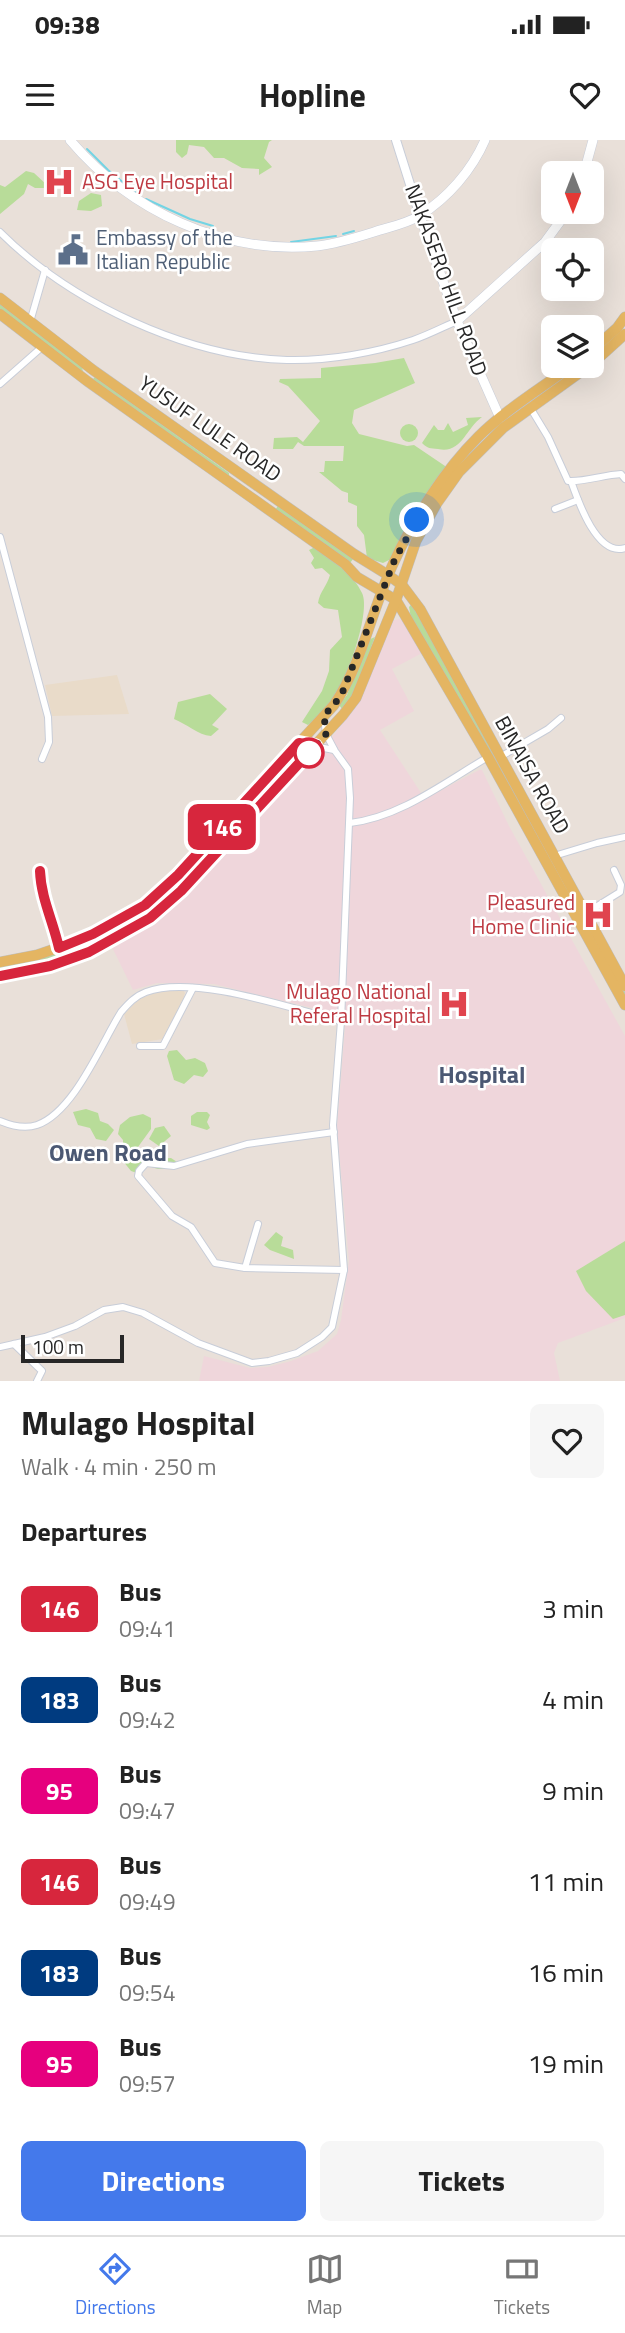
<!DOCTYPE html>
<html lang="en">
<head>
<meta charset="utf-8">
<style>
	body { margin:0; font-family:"Titillium Web",sans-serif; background:#f6f6f6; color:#222; height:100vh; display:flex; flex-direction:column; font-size:26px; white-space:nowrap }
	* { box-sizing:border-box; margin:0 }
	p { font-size:23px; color:#767676 }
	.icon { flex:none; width:38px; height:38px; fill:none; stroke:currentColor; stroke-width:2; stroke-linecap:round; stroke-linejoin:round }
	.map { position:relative; height:1241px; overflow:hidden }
	.panel { display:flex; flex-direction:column; background:#fff; flex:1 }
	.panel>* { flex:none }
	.badge { padding:0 14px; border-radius:10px; font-size:24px; line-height:46px }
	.needle { width:46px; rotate:180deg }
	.buttons { position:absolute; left:541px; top:21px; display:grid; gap:14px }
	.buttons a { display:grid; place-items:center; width:63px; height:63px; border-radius:10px; background:#fff; box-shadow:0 7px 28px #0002; font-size:35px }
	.scale { position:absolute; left:21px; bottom:18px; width:103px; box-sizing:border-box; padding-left:7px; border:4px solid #272727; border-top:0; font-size:19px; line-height:24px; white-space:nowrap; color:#272727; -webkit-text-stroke:5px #fff; paint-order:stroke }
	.you { position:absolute; width:35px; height:35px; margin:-18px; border:5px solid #fff; border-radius:50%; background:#1a73e8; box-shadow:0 0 0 10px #1a73e833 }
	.map>.badge { position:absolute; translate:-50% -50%; box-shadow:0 0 0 4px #fff }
	h2 { padding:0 21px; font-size:26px; line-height:63px }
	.round { display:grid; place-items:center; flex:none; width:74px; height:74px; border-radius:10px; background:#f6f6f6 }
	.headline { display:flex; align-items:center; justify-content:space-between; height:119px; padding:0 21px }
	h1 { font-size:33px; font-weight:700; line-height:52px }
	.action { display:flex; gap:14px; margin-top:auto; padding:14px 21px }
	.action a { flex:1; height:80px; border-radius:10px; background:#4479eb; color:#fff; font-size:28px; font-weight:700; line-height:80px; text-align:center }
	.action a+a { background:#f6f6f6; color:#222 }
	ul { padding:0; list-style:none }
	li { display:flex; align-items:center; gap:21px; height:91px; padding:0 21px }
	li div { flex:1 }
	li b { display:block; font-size:26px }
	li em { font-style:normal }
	li .badge { min-width:77px; font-weight:700; text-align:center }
	.status { display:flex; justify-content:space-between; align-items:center; height:49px; padding:0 35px; background:#fff; direction:ltr }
	.status svg { height:19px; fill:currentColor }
	header { display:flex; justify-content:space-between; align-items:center; height:91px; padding:0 21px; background:#fff; font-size:32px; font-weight:700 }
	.menu { display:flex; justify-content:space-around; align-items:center; height:98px; border-top:2px solid #e0e0e0; background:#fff; font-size:19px; color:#767676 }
	.menu a { display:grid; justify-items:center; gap:4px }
	.menu .active { color:#4479eb }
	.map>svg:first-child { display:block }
</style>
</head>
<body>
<div class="status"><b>09:38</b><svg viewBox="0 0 49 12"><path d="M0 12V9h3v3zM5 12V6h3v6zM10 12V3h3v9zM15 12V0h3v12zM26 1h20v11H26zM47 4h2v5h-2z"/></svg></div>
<header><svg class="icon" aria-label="menu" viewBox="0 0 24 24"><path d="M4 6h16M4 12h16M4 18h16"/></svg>Hopline<svg class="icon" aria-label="heart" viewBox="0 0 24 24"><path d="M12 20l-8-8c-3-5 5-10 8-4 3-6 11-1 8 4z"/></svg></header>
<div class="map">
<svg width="625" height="1241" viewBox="0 0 625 1241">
	<rect width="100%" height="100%" fill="#e9e0d9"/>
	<g fill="#e9dbc9">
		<polygon points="117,535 129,574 52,576 45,545"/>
		<polygon points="183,850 185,853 182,864 163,899 132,904 124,874 139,859 159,851"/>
	</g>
	<polygon fill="#efd6db" points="399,479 408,483 424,512 392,529 414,571 380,590 425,659 479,630 482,630 509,686 625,896 625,1178 558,1203 554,1213 560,1241 199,1241 204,1216 250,1228 268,1227 291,1221 318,1211 337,1194 341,1180 349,1121 337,988 346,876 214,844 157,843 133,850 111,805 138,790 306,619 310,622 319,613 356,567 367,545 387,488 392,481"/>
	<g fill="#b8dc99">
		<polygon points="176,0 272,0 269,2 264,18 272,27 259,35 259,29 242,28 224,18 214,18 204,7 189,5 187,14 182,18 176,12"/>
		<polygon points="26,31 34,33 47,45 44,48 35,48 28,44 24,54 0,74 0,45 5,47"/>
		<polygon points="91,53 101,55 102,66 91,71 77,70 79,61"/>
		<polygon points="0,164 82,227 83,232 0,170"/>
		<polygon points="404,218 415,243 354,270 352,283 359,294 407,306 414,305 448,328 397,416 383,423 367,418 364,395 357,386 357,366 348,362 348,353 342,351 319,332 324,332 325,321 343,321 344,306 304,306 298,302 293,309 273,309 274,298 297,297 303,302 320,281 288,246 279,242 280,239 321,238 321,228 375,223"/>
		<polygon points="95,237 229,333 229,337 92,240"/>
		<path d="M482 277C465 289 462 314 438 309 430 308 428 309 422 303L434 285 438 290H444L448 283 453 292 468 285 466 278Z"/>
		<circle cx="409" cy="293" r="9"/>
		<polygon points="278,366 353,419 350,423 275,370"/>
		<path d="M315 407C331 419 354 435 362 453 372 473 343 550 329 567 323 574 315 579 308 585L302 582 322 551 329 531 330 510 342 497 338 470 324 468 318 463C320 451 327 446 330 435L322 428 315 429 311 423 314 418 309 410Z"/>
		<polygon points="412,464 625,852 625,859 411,478 409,467"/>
		<polygon points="375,497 355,550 343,570 339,565 347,555 368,500"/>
		<path d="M210 554 227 569 212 585 219 589 211 596C198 595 187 584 174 579L178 562Z"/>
		<path d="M305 612C213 711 143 809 0 830V825L104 793 137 774 295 613Z"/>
		<polygon points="177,910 186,920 195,918 205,923 208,931 203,937 194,935 184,944 174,940 167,916 169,911"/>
		<polygon points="86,969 98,973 100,981 108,984 114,990 106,1001 96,999 90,988 78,985 73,972"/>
		<polygon points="197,972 207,972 210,975 207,982 210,988 207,990 191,985 191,976"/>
		<polygon points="143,974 151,978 151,989 138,1007 150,1019 171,1018 177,1022 174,1029 158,1029 148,1026 140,1034 131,1031 123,1021 123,1000 118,994 120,985 130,977"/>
		<polygon points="164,986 171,996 159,1006 149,999 155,988"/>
		<polygon points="276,1092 283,1097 281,1106 293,1110 294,1119 270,1110 264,1105"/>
		<polygon points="625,1101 625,1175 613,1179 586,1151 576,1131"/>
	</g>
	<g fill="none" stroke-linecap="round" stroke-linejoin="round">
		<g stroke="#73d4e4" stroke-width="2">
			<polyline points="87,9 108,30 136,53"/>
			<polyline points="146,59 190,79 213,86"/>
			<polyline points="343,94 354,91"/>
			<polyline points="291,102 336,96"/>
		</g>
		<g stroke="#c8cdd8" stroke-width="8">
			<g id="minor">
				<path d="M0 92C71 163 187 217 287 220 328 221 374 213 413 200 428 195 443 187 457 181"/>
				<polyline points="30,182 45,130"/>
				<polyline points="0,244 42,207"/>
				<path d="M531 269 548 297 568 341H571C578 361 597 417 625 408"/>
				<path d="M571 341C588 341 604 335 621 334L625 339"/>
				<polyline points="555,369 578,360"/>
				<polyline points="0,397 48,577 49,602 42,619"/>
				<polyline points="299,603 334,610"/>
				<polyline points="500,617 548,589 561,578"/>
				<path d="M350 683C401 677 445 642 488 617"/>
				<polyline points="554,716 597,703 625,697"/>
				<path d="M40 731C41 758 53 781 59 808"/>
				<polyline points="586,773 620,752 621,745 614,730"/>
				<polyline points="140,906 163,906 193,848"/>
				<path d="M0 981C12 986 25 989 37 985 74 972 101 904 121 872 128 864 135 856 146 852 193 834 292 869 341 881"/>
				<polyline points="334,992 247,1004 174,1026 146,1023 139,1031 138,1036 172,1076 191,1087 215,1123 245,1128 344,1130"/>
				<polyline points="245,1128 258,1084"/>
				<polyline points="14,1204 42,1231 37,1241"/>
				<polyline points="0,1207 45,1197 75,1186 104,1170 123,1167 143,1173 198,1203 252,1223 269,1221 297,1213 322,1197 332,1187 344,1130 333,985 341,881 350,658 348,629 335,611 326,594 324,577"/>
			</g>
		</g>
		<g stroke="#c8cdd8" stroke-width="10">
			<polyline id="tertiary" points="396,0 420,76"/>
		</g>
		<g stroke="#c8cdd8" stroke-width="10">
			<g id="secondary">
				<path d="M70 0C130 71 224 115 317 106 336 104 355 98 374 92 389 87 406 84 419 76 448 58 472 30 485 0"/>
				<polyline points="584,33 593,0"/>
				<polyline points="420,76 457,181 500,278"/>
				<polyline points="457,181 545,102 567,72"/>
			</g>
		</g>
		<g stroke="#bebebe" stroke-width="11">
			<g id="primary">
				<polyline points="0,158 93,230 354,414 388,435 402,445 420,469 625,846"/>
				<polyline points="0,174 87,241 345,424 357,437 396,460"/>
				<polyline points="592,210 617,188 625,177"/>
				<polyline points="592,224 625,194"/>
				<polyline points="396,460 488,617 625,865"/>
				<path d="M0 822 37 815 69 804 93 794 145 765 178 735 334 565C363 522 372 468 394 422 414 378 444 331 478 297 505 270 540 249 571 226"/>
				<polyline points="0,836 50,826 89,812 151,778 181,751 343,575 356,558 396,460 416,401 437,363 459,332 503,288 589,226"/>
			</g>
		</g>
		<use href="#minor" stroke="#fff" stroke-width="6"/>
		<use href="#tertiary" stroke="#fff" stroke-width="8"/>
		<use href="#secondary" stroke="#fff" stroke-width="9"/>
		<use href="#primary" stroke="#e4b562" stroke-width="10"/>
	</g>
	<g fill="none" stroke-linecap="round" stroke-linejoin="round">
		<g stroke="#fff" stroke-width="16">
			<path id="line" d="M0 836 50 826 89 812 150 778 181 751 315 606 299 603 178 735 145 765 93 794 59 808C53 781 41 758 40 731"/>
		</g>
		<use href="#line" stroke="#d7263d" stroke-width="10"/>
		<polyline stroke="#272727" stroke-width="7" stroke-dasharray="0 12.6" points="309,613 326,594 324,575 334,565 343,551 395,419 417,380"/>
	</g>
	<defs>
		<g id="hospital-bare" transform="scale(2.415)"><path d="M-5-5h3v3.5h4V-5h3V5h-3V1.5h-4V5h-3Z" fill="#e0444e" stroke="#fff" stroke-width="2.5" paint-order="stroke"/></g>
		<g id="civic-bare" transform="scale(2.415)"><path d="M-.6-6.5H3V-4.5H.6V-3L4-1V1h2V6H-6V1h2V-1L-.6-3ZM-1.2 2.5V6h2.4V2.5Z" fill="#5c6f8a" stroke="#fff" stroke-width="2.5" paint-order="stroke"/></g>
	</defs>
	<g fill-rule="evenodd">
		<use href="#hospital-bare" x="59" y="42"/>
		<use href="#civic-bare" x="73" y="110"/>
		<use href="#hospital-bare" x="598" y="775"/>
		<use href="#hospital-bare" x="454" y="864"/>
	</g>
	<circle fill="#fff" stroke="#d7263d" stroke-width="3.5" cx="309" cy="613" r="14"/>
	<g text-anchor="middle" stroke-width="5" stroke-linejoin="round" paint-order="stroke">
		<g font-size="21" fill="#be3a42" stroke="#fff" text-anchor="end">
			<text x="82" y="49" text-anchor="start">ASG Eye Hospital</text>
			<text x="575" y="770">Pleasured<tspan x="575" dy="24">Home Clinic</tspan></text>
			<text x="431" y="859">Mulago National<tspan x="431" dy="24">Referal Hospital</tspan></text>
		</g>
		<g font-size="21" fill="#4e5e75" stroke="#fff" text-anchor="start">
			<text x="96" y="105">Embassy of the<tspan x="96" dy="24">Italian Republic</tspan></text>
		</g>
		<g font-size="21" fill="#272727" stroke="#fff">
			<text transform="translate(446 140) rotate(70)" y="7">NAKASERO HILL ROAD</text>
			<text transform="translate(210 289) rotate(35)" y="7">YUSUF LULE ROAD</text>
			<text transform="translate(532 635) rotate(61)" y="7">BINAISA ROAD</text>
		</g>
		<g font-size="24" font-weight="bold" fill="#4b5873" stroke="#fff">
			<text x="482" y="943">Hospital</text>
			<text x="108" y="1021">Owen Road</text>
		</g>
	</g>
</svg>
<div class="buttons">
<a><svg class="needle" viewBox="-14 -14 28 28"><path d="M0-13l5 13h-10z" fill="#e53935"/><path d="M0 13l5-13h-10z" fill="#767676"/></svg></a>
<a><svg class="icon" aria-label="locate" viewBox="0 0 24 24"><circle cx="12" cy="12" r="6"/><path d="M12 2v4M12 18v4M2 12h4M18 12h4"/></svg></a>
<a><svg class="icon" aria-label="layers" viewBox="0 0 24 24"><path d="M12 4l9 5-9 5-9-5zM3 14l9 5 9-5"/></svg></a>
</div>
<div class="scale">100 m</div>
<div class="you" style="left:417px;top:380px"></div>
<b class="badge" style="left:222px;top:687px;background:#d7263d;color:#fff">146</b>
</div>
<section class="panel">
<div class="headline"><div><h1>Mulago Hospital</h1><p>Walk · 4 min · 250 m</p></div><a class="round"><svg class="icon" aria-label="heart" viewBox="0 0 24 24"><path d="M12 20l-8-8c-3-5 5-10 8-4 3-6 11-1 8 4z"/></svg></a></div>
<h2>Departures</h2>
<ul>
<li><span class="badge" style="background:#d7263d;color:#fff">146</span><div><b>Bus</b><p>09:41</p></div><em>3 min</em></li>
<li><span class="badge" style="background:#003b80;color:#fff">183</span><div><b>Bus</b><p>09:42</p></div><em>4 min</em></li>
<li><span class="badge" style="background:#e6007e;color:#fff">95</span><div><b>Bus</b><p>09:47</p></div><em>9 min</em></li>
<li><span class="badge" style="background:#d7263d;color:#fff">146</span><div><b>Bus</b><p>09:49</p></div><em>11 min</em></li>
<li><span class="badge" style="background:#003b80;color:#fff">183</span><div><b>Bus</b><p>09:54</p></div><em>16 min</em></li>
<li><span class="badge" style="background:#e6007e;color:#fff">95</span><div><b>Bus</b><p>09:57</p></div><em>19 min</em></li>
</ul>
<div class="action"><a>Directions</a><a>Tickets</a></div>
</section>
<nav class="menu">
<a class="active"><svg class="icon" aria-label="directions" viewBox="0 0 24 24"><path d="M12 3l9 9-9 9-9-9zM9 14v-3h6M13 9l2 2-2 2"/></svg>Directions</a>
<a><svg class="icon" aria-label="map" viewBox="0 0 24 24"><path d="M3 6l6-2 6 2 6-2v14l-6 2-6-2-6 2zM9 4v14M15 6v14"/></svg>Map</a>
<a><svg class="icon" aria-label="tickets" viewBox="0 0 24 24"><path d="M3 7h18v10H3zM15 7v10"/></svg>Tickets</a>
</nav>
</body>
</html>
